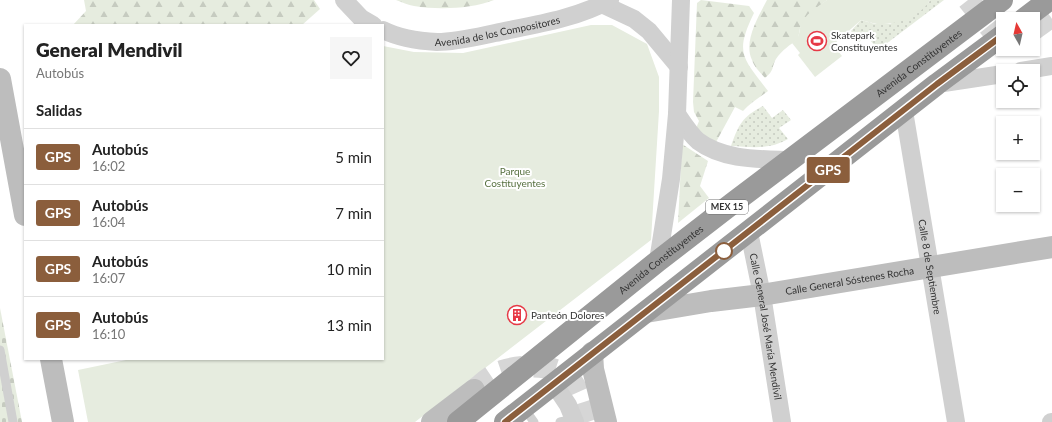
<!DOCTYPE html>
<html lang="es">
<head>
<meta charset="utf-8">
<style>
	body { margin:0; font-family:Lato,sans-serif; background:#f6f6f6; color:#222; height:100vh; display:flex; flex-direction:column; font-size:15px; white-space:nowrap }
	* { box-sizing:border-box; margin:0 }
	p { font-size:13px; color:#767676 }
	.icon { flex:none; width:22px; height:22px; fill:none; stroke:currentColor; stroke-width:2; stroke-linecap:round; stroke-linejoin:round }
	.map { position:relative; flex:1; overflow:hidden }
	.panel { position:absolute; left:24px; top:24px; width:360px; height:336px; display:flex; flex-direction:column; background:#fff; border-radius:0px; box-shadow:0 1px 3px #0004 }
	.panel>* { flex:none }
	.badge { padding:0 8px; border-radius:3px; font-size:14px; line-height:26px }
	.needle { width:26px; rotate:352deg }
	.tools { position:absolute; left:996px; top:12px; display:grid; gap:8px }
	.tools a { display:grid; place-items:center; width:44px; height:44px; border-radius:0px; background:#fff; box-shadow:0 1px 3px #0004; font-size:20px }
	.map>.badge { position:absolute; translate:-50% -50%; box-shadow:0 0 0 2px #fff }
	h2 { padding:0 12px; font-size:15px; line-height:36px }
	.round { display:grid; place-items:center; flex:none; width:42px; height:42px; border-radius:0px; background:#f6f6f6 }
	.headline { display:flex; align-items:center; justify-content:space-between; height:68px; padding:0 12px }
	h1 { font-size:19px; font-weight:800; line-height:30px }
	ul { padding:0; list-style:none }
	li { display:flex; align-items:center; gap:12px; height:56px; padding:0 12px; border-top:1px solid #e0e0e0 }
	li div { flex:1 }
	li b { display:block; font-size:15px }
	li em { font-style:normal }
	li .badge { min-width:44px; font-weight:700; text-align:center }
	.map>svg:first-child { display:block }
</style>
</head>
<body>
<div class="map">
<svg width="1052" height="422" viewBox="0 0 1052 422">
	<defs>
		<pattern id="grass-dots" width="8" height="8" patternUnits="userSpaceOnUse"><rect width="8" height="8" fill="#e6ecdf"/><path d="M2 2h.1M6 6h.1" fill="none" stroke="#c6cbc0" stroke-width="1.8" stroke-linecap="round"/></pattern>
		<pattern id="forest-firs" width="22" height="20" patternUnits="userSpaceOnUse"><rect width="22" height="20" fill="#e6ecdf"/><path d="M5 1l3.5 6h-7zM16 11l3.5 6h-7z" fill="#c6cbc0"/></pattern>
		<pattern id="cemetery-stones" width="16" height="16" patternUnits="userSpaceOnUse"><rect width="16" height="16" fill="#e6ecdf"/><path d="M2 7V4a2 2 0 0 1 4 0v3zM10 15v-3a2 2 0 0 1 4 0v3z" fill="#c6cbc0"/></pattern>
	</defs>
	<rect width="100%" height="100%" fill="#fff"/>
	<g fill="url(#grass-dots)">
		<polygon points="930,0 944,0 878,50 867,36 859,42 851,31 861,20 875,24 890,24 929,2"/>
		<path d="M763 106 772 118 783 110 791 120 779 128 788 139C769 150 752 147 731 146 739 124 742 117 763 106Z"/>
	</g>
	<g fill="url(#forest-firs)">
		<polygon points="84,0 314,0 320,9 302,25 73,25 86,11"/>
		<path d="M396 0H494C471 9 438 10 414 6 408 5 402 2 396 0Z"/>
		<path d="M701 0 749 6 754 13C734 54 743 58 768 91 759 98 750 103 743 111L735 107 715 144 695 131 699 121 694 112 693 102 697 3Z"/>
		<path d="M767 0H827L808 15 800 28 798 39C790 45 782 50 776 59 771 68 775 70 765 78 760 72 754 67 752 60 743 41 759 16 767 0Z"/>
		<polygon points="682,144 708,161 700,186 709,198 678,223"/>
	</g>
	<polygon fill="url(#cemetery-stones)" points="0,308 22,422 0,422"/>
	<g fill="#e6ecdf">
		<path d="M827 0H930C919 18 896 25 877 24 871 23 866 21 861 20L833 45 842 56 815 77 798 55 800 53 792 43C803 35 797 30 803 21 808 12 819 6 827 0Z"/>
		<polygon points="591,25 612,25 647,44 659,77 659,111 651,240 415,422 88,422 78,370 131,359 383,359 383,46 414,52 463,53"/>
	</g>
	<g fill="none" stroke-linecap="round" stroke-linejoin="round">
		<path stroke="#d6d6d6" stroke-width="22" stroke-dasharray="22 11" stroke-linecap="butt" d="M474 390C482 384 492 374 502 371 521 365 556 363 570 379 580 391 583 408 588 422"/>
		<g stroke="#d6d6d6" stroke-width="22" stroke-dasharray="22 11" stroke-linecap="butt">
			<polyline points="968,0 992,30 1003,36"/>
			<polyline points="1033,30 1052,16"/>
		</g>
		<g stroke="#d0d0d0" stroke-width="9">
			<polyline points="0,350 13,422"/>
			<polyline points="524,408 534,422"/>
			<polyline points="560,422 574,419"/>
		</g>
		<g stroke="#d0d0d0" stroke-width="18">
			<polyline points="344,0 361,18 373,25"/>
			<polyline points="602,4 634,19 649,31 679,67"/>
			<path id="s1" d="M383 30C399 38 419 41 437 42 456 42 476 37 495 33 533 25 575 19 610 0"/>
			<polyline points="1021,71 1052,66"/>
			<polyline points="937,84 1003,74"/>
			<path id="s2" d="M904 111 956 422"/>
			<path d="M677 114C683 123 690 134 698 141 723 160 759 159 788 160"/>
			<path id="s3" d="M749 232 762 295 782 422"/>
			<polyline points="658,261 671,179 677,114 681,0"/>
			<polyline points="554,384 568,405 575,422"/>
			<polyline points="1051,422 1052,422"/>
		</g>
		<g stroke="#bdbdbd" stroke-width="22">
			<polyline points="0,79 25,215"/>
			<path id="s4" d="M646 312 711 301 762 295 1052 247"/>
			<polyline points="592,353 593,369 606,422"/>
			<polyline points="51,359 63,422"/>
			<polyline points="432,422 474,390"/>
		</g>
		<g stroke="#9a9a9a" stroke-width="22">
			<polyline points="1024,19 1049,0"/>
			<path id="s5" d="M458 422 658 261 733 203 1002 0"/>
			<polyline points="505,422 937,84 1003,35"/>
		</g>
	</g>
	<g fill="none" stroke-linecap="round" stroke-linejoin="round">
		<g stroke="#fff" stroke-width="9">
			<polyline id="line" points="505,422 937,84 1003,35"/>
		</g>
		<use href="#line" stroke="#8b5e3c" stroke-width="6"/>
	</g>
	<defs>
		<g id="stadium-ring" transform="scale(1)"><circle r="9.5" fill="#fff" stroke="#e63946" stroke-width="1.5"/><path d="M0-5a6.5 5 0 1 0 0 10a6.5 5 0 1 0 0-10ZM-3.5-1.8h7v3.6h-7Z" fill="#e63946"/></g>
		<g id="building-ring" transform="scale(1)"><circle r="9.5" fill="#fff" stroke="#e63946" stroke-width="1.5"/><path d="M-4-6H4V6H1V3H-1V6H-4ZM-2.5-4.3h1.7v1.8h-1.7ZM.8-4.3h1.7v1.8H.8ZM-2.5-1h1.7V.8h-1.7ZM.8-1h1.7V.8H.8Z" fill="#e63946"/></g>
	</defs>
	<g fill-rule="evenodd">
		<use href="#stadium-ring" x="817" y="41"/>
		<use href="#building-ring" x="517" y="315"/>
	</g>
	<circle fill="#fff" stroke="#8b5e3c" stroke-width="2" cx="724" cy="251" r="8"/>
	<g text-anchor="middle" stroke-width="4" stroke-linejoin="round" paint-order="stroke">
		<rect fill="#fff" stroke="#707070" stroke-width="1" x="706" y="200" width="42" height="14" rx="3"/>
		<g font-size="9" font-weight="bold" fill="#333">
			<text x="727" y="210">MEX 15</text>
		</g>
		<g font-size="10" fill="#333" stroke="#fff">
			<text dy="4" stroke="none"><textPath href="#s1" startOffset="117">Avenida de los Compositores</textPath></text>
			<text dy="4" stroke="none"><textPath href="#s5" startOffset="584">Avenida Constituyentes</textPath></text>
			<text dy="4" stroke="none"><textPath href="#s5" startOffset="260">Avenida Constituyentes</textPath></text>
			<text dy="4" stroke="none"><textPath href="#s2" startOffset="158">Calle 8 de Septiembre</textPath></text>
			<text dy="4" stroke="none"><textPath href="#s4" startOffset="206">Calle General Sóstenes Rocha</textPath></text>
			<text dy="4" stroke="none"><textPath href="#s3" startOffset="96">Calle General José María Mendívil</textPath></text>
		</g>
		<g font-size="10" fill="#333" stroke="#fff" text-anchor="start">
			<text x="831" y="39">Skatepark<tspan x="831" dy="12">Constituyentes</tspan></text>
			<text x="531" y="319">Panteón Dolores</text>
		</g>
		<g font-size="10" fill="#56703f" stroke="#fff">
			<text x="515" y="175">Parque<tspan x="515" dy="12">Costituyentes</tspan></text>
		</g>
	</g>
</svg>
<div class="tools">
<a><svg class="needle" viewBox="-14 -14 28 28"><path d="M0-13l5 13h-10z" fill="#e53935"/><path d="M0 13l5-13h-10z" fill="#767676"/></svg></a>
<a><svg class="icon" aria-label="locate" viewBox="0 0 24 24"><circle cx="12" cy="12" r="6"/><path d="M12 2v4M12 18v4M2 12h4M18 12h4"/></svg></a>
<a>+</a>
<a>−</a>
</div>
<b class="badge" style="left:828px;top:170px;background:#8b5e3c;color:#fff">GPS</b>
<section class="panel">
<div class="headline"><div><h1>General Mendivil</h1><p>Autobús</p></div><a class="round"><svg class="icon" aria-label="heart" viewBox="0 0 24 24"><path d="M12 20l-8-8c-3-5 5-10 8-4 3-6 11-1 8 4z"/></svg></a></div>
<h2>Salidas</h2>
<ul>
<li><span class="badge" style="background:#8b5e3c;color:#fff">GPS</span><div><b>Autobús</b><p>16:02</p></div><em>5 min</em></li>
<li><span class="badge" style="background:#8b5e3c;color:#fff">GPS</span><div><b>Autobús</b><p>16:04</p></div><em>7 min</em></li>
<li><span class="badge" style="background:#8b5e3c;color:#fff">GPS</span><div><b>Autobús</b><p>16:07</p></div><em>10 min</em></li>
<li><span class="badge" style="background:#8b5e3c;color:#fff">GPS</span><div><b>Autobús</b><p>16:10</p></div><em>13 min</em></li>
</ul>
</section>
</div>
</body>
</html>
